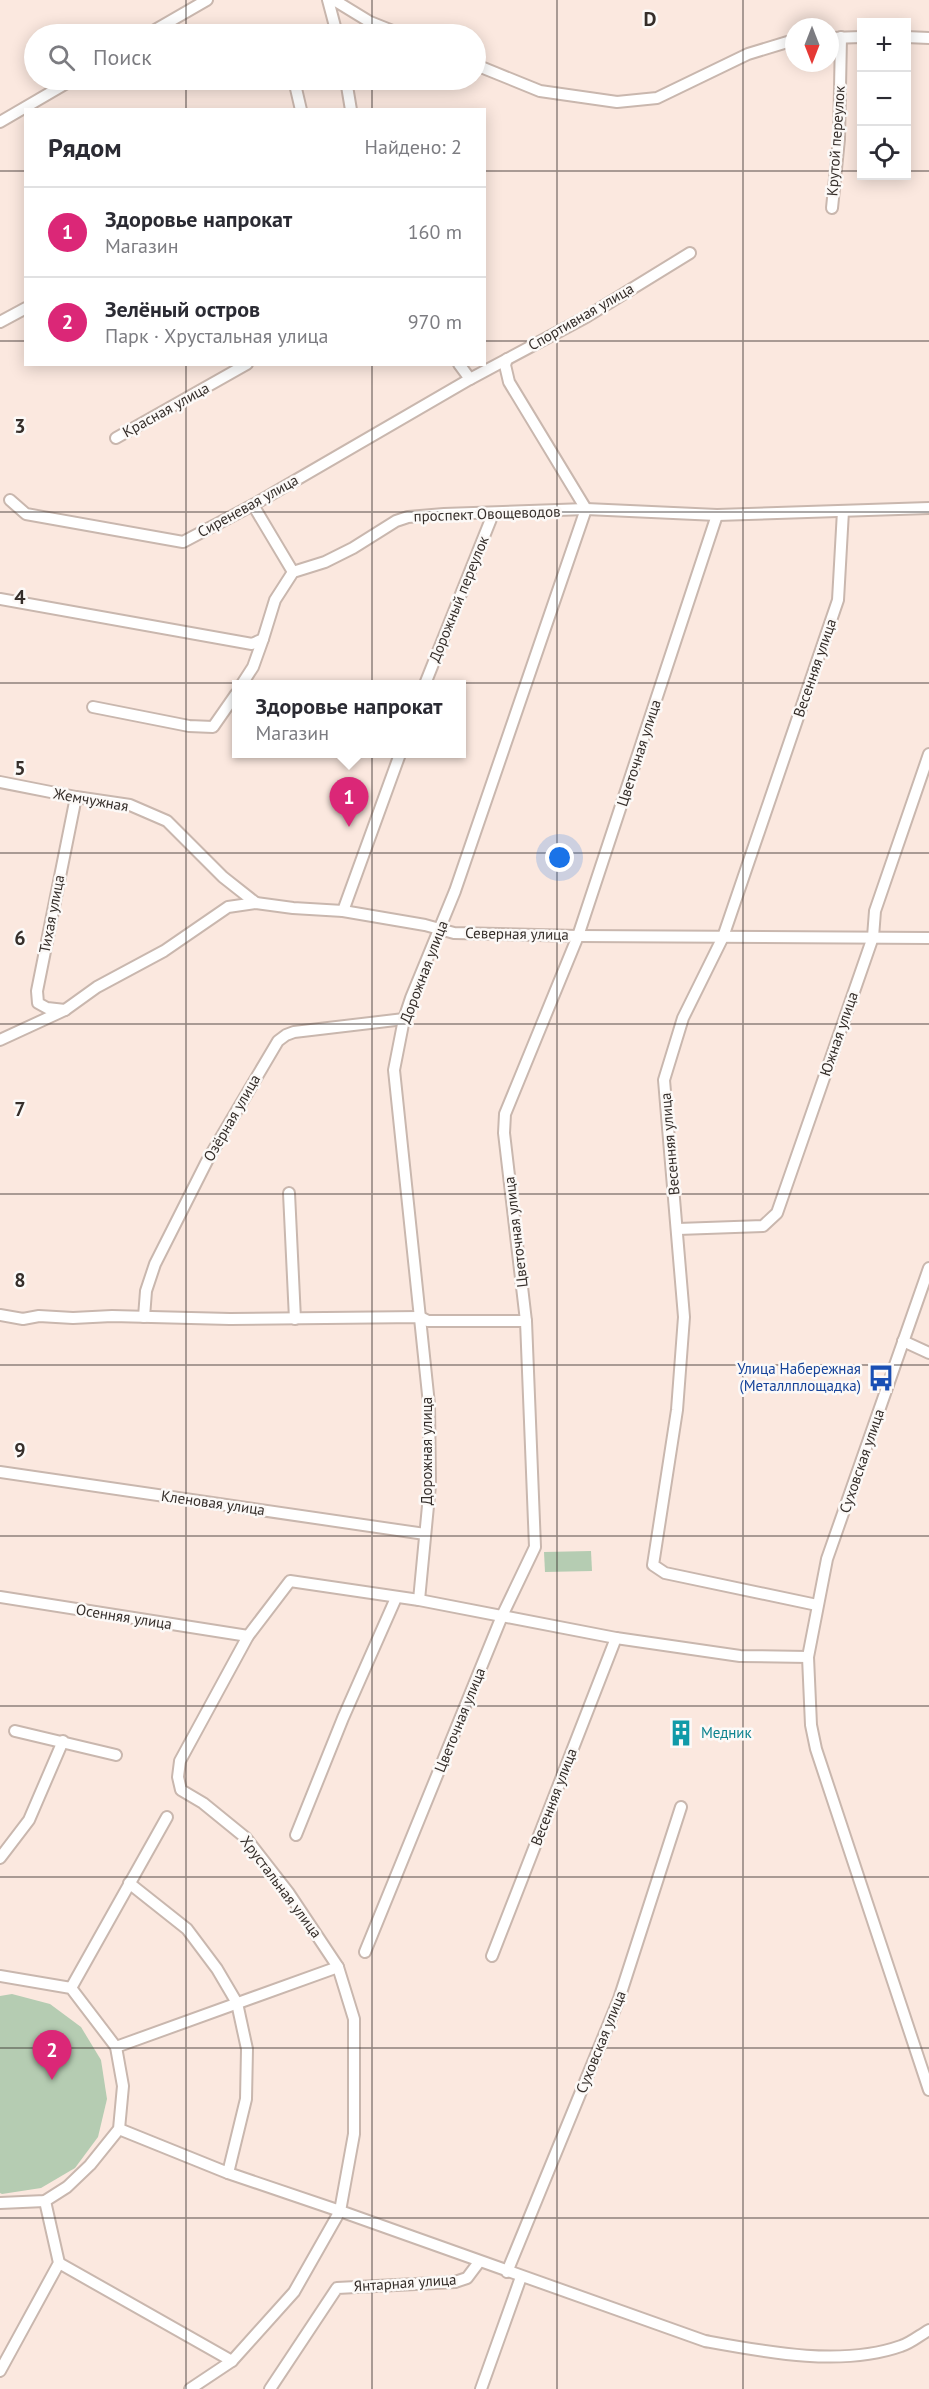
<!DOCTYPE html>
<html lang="ru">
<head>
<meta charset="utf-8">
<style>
  :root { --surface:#fff; --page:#f2f2f3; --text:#2b2b33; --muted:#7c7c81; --line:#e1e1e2; --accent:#db2777 }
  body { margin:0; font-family:"PT Sans",sans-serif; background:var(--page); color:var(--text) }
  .controls { position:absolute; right:18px; top:18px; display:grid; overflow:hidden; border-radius:0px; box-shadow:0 3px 15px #0003 }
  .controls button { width:54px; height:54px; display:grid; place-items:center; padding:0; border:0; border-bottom:2px solid var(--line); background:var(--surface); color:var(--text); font:30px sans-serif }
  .compass { position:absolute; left:785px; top:18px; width:54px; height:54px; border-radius:50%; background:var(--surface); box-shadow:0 3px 15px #0003; rotate:180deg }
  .you { position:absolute; left:560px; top:858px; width:21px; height:21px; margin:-15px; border:4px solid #fff; border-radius:50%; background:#1a73e8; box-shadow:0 0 0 9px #1a73e833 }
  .badge { display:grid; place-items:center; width:39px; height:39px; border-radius:50%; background:var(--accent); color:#fff; font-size:20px; font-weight:700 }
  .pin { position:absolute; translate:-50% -50px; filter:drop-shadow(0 2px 3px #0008) }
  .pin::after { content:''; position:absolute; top:32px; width:21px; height:18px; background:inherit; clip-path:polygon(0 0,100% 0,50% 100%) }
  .popup { position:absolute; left:232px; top:680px; width:234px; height:78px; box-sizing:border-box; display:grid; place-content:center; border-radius:0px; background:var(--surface); filter:drop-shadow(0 2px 4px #0005); font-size:20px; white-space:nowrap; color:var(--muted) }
  .popup b { font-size:22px; color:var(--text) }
  .popup::after { content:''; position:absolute; left:50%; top:100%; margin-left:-12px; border:12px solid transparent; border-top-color:var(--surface) }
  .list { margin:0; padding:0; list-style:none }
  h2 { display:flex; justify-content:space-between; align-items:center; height:78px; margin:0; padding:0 24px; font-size:26px }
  h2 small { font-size:20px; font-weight:400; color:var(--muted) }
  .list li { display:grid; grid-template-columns:39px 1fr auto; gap:18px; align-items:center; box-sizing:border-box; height:90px; padding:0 24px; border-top:2px solid var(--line) }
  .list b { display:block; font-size:22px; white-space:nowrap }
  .list p { margin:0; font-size:20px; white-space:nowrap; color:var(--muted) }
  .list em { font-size:20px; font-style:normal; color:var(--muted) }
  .icon { flex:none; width:33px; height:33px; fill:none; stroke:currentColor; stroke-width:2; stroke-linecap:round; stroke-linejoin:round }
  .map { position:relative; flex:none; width:929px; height:2389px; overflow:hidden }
  .search { position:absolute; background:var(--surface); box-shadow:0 3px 15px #0003; left:24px; top:24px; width:462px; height:66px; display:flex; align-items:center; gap:15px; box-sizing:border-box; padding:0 21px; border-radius:33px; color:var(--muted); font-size:22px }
  .panel { position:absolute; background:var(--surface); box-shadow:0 3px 15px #0003; left:24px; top:108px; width:462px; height:258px; border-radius:0px }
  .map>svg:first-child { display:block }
  .green { fill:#b5ccb2 }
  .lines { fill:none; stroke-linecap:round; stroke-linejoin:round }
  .minor-casing { stroke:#c9b7ae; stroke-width:14 }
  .minor { stroke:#fff; stroke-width:10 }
  .grid { fill:none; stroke:#352e2a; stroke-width:1.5; stroke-opacity:0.55 }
  .labels { text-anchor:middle; stroke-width:5; stroke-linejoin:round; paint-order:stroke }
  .street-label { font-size:15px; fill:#352e2a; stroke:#fcf9f7 }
  .transit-label { font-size:15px; fill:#164399; stroke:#fcf9f7; text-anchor:end }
  .culture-label { font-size:15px; fill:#0d838f; stroke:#fcf9f7; text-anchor:start }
  .grid-label { font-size:20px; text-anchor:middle; font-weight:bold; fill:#352e2a; stroke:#fcf9f7; stroke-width:5; stroke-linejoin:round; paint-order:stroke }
</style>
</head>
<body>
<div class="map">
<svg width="929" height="2389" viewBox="0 0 929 2389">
  <rect width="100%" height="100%" fill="#fbe8df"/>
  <!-- green -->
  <g class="green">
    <polygon points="591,1551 592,1571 545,1572 544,1552"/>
    <polygon points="12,1994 50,2004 81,2027 101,2060 107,2099 98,2137 75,2168 41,2188 2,2194 0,2193 0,1996"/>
  </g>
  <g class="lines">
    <!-- minor casing -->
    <g class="minor-casing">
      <g id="minor">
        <polyline points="328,0 337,34"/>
        <polyline points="334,0 370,22 400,34"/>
        <polyline points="148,34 207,0"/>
        <polyline points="906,37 929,38"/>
        <polyline points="830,38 862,37"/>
        <polyline points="476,65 540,91 617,102 657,98 748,54 794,40"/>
        <polyline points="294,80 301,110"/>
        <polyline points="346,80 351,110"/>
        <polyline points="0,122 72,80"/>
        <polyline points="832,208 839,139 841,37"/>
        <polyline points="0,322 26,308"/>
        <polyline points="459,364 470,379"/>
        <polyline points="116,438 247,364"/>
        <polyline points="10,500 26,514 183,542 253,505 470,379 586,317 690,253"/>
        <polyline points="253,505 293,572"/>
        <polyline points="0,599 252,644 263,639 275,600 293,572 325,562 353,548 396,521 408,517 444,514 586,509 717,515 929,508"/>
        <polyline points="242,684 253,667 263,639"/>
        <polyline points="425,684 493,514"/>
        <polyline points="93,707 189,726 213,727 236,694"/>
        <polyline points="0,782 76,797 130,805 167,821 223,877 256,903"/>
        <polyline points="343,911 400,754"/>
        <polyline points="65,1010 47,1008 38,1003 37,991 76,797"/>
        <polyline points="0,1040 65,1010 97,987 164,951 228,907 256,903 293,908 343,911 425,925 454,933 578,936 929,938"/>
        <polyline points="289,1193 295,1319"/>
        <polyline points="678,1229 763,1226 777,1213 873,937 875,911 929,754"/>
        <polyline points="929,1268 827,1559 808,1657 811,1725 816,1749 929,2090"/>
        <polyline points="0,1315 23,1319 39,1316 73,1318 112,1316 230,1319 420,1317 428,1321 526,1321"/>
        <polyline points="144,1317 146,1291 155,1264 207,1161 278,1041 286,1035 294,1032 404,1019"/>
        <polyline points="903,1341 929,1353"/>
        <polyline points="0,1472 425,1534"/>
        <polyline points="0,1597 248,1636"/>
        <polyline points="419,1600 430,1485 429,1404 394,1070 404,1019 411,998 455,891 586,509 509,382 505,365 507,359"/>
        <polyline points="817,1605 665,1573 653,1565 677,1410 684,1317 664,1080 683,1018 723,937 838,600 843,511"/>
        <polyline points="15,1731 116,1755"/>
        <polyline points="296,1835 343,1718 396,1598"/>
        <polyline points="0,1858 29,1820 63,1741"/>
        <polyline points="365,1952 502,1616 535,1547 526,1321 504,1133 505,1114 578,936 717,515"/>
        <polyline points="492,1956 616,1638"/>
        <polyline points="0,1976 71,1988 116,2047 123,2086 119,2129 90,2165 67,2187 45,2201 0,2203"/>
        <polyline points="71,1988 167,1817"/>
        <polyline points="116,2047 338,1967"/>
        <polyline points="119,2129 228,2173 246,2099 247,2049 237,2003 217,1969 187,1929 129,1883"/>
        <path d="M228 2173 340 2211 705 2341C765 2352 842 2367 901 2346 911 2343 920 2335 929 2330"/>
        <polyline points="59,2263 232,2361"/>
        <polyline points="507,2272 619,1999 681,1807"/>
        <polyline points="0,2371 59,2263 45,2201"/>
        <polyline points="190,2389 232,2361 294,2292 340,2211 354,2134 354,2019 338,1967 288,1892 246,1838 203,1803 181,1790 178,1777 180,1761 248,1636 290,1581 419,1600 616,1638 740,1656 808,1657"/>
        <polyline points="270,2389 337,2288 455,2282 467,2278 479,2262"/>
        <polyline points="481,2389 521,2277"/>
      </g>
    </g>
    <!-- minor -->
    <use href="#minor" class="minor"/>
  </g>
  <!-- grid -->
  <path class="grid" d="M186 0V34M372 0V34M557 0V2389M743 0V2389M186 80V110M372 80V110M0 171H26M484 171H862M906 171H929M0 341H26M484 341H929M186 364V2389M372 364V2389M0 512H929M0 683H929M0 853H929M0 1024H929M0 1194H929M0 1365H929M0 1536H929M0 1706H929M0 1877H929M0 2048H929M0 2218H929"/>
  <!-- icons -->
  <defs>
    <g id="bus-bare" transform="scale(2.07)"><path d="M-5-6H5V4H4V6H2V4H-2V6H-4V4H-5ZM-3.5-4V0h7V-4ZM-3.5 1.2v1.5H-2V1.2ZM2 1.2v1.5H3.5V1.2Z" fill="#1a4fb4" stroke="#fcf9f7" stroke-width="2.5" paint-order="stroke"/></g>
    <g id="building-bare" transform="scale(2.07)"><path d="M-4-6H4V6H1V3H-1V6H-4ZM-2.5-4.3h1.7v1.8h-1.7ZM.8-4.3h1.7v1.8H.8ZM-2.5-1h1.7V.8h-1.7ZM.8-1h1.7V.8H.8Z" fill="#0f9aa8" stroke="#fcf9f7" stroke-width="2.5" paint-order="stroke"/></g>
  </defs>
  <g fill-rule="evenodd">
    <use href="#bus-bare" x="881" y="1378"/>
    <use href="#building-bare" x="681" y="1733"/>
  </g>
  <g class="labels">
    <!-- street labels -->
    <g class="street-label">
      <text transform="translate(836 141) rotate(-86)" y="5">Крутой переулок</text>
      <text transform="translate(581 317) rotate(-30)" y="5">Спортивная улица</text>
      <text transform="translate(166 410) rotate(-29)" y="5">Красная улица</text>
      <text transform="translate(248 506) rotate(-29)" y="5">Сиреневая улица</text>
      <text transform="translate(487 514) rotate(-2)" y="5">проспект Овощеводов</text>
      <text transform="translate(459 599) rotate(-68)" y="5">Дорожный переулок</text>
      <text transform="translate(815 668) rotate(-71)" y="5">Весенняя улица</text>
      <text transform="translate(639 753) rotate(-72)" y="5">Цветочная улица</text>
      <text transform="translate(91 800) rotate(10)" y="5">Жемчужная</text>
      <text transform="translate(52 914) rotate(-79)" y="5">Тихая улица</text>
      <text transform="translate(517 934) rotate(1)" y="5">Северная улица</text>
      <text transform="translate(424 972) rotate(-69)" y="5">Дорожная улица</text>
      <text transform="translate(839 1034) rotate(-71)" y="5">Южная улица</text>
      <text transform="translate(232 1118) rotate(-60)" y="5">Озёрная улица</text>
      <text transform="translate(670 1144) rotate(-95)" y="5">Весенняя улица</text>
      <text transform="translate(516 1232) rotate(-97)" y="5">Цветочная улица</text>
      <text transform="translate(427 1451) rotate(-90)" y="5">Дорожная улица</text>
      <text transform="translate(862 1461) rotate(-71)" y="5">Суховская улица</text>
      <text transform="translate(213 1503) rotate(8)" y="5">Кленовая улица</text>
      <text transform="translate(124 1617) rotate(9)" y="5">Осенняя улица</text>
      <text transform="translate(460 1720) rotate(-68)" y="5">Цветочная улица</text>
      <text transform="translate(554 1797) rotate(-69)" y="5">Весенняя улица</text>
      <text transform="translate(281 1887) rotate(53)" y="5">Хрустальная улица</text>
      <text transform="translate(601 2042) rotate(-68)" y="5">Суховская улица</text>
      <text transform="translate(405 2283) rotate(-4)" y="5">Янтарная улица</text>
    </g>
    <!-- transit labels -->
    <g class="transit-label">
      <text x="861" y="1374">Улица Набережная<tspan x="861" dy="17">(Металлплощадка)</tspan></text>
    </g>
    <!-- culture labels -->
    <g class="culture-label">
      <text x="701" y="1738">Медник</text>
    </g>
  </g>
  <g class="grid-label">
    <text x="650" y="26">D</text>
    <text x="20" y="433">3</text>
    <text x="20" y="604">4</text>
    <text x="20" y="775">5</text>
    <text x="20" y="945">6</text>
    <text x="20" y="1116">7</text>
    <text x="20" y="1287">8</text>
    <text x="20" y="1457">9</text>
  </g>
</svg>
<div class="controls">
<button>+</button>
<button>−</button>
<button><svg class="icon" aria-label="locate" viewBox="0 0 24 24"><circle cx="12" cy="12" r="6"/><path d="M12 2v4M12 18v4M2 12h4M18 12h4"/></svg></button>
</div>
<svg class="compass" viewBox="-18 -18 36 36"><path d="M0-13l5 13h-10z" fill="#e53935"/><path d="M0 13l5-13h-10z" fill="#7c7c81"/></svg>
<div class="you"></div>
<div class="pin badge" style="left:349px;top:827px">1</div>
<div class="popup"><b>Здоровье напрокат</b>Магазин</div>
<div class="pin badge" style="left:52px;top:2080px">2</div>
<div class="search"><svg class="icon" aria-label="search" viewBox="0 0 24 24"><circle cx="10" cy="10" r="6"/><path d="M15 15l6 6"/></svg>Поиск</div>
<section class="panel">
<h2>Рядом<small>Найдено: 2</small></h2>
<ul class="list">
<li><span class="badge">1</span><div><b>Здоровье напрокат</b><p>Магазин</p></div><em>160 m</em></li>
<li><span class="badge">2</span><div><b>Зелёный остров</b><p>Парк · Хрустальная улица</p></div><em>970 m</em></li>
</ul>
</section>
</div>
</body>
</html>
